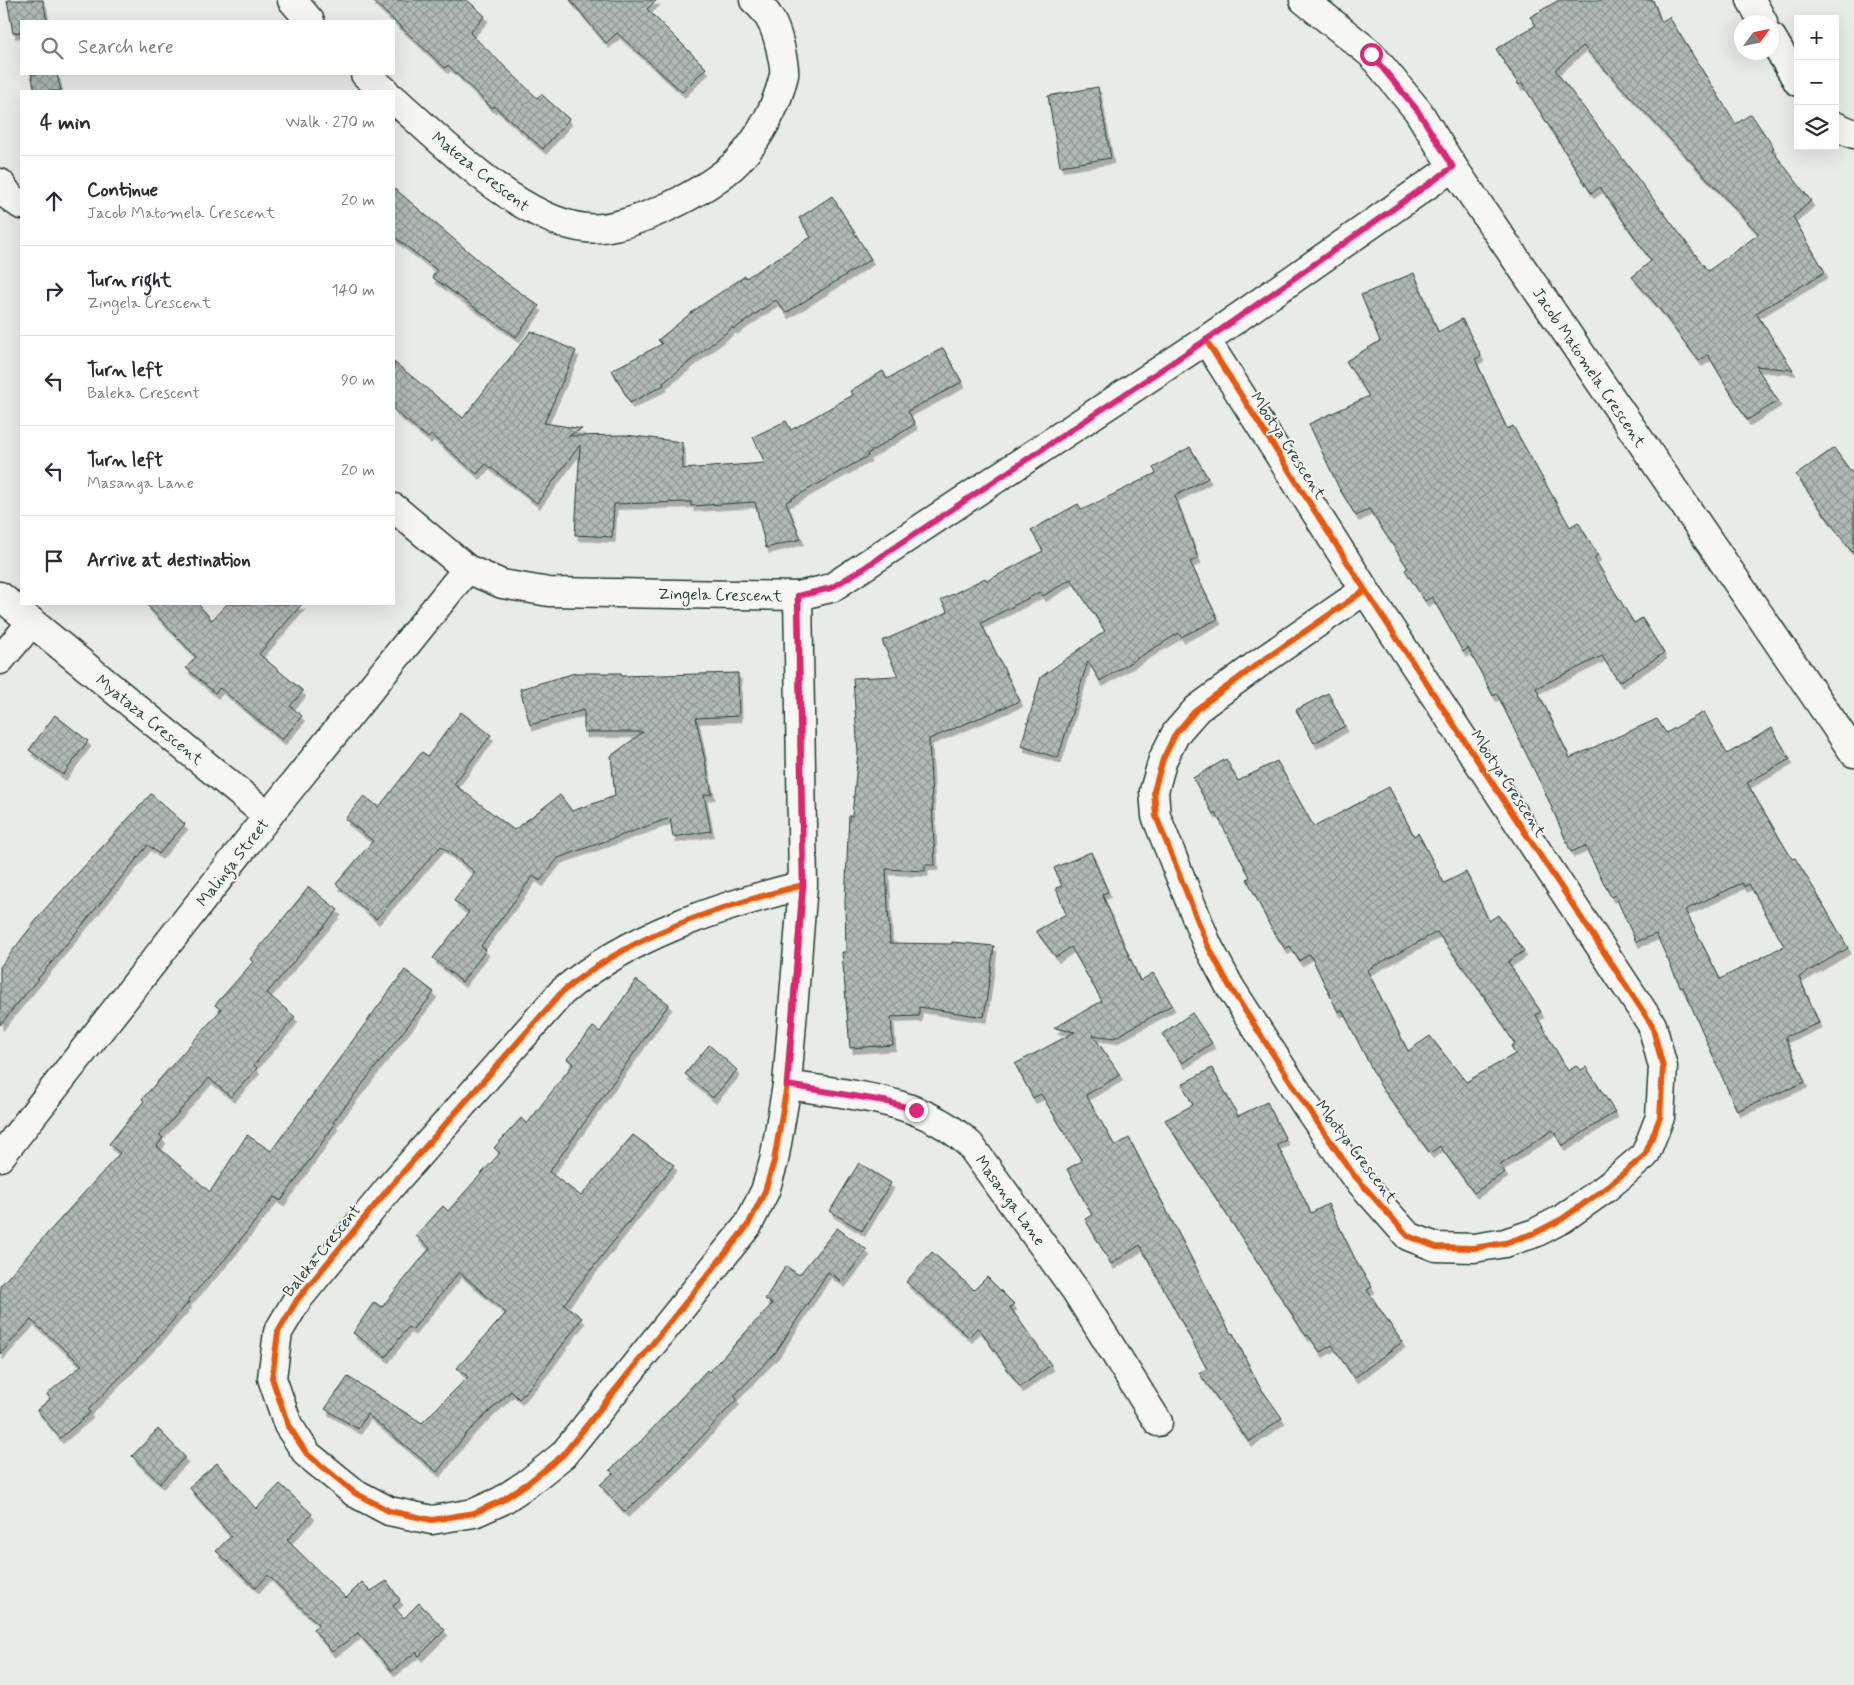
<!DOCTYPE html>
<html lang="en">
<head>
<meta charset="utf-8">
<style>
  :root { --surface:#fff; --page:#f7f7f7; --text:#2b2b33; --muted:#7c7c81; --line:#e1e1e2 }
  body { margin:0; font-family:Mynerve,sans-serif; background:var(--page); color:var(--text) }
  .controls { position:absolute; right:15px; top:15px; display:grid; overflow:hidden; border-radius:0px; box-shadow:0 5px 20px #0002 }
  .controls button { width:45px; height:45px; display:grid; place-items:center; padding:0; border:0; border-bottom:1px solid var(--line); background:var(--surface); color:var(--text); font:25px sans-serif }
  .compass { position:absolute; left:1734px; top:15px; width:45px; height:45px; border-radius:50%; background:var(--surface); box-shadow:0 5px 20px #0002; rotate:57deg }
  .stop { position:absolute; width:15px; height:15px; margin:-11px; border:4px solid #db2777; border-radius:50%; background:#fff }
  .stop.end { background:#db2777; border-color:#fff; box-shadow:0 1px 5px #0008 }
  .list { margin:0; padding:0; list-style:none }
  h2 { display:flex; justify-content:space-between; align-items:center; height:65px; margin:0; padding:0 20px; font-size:21px }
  h2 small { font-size:16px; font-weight:400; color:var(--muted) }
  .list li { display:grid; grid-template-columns:32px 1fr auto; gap:15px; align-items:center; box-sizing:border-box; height:90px; padding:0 20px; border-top:1px solid var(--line) }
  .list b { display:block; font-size:19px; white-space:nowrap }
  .list p { margin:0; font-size:16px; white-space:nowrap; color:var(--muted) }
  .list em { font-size:16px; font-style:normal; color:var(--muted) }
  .icon { flex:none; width:28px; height:28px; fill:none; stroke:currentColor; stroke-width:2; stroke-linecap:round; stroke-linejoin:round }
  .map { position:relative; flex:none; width:1854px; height:1685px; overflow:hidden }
  .search { position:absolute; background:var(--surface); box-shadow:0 5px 20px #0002; left:20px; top:20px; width:375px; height:55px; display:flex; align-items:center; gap:12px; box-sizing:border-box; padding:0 18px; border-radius:0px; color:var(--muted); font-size:19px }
  .panel { position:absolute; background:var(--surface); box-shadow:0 5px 20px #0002; left:20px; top:90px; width:375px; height:515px; border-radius:0px }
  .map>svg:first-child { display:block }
  .building { fill:url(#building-cross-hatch); stroke:#1f3d34; fill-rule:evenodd; filter:url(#shadow) }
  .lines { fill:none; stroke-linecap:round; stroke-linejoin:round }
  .street-casing { stroke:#1f3d34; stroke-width:31 }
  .street { stroke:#f6f6f2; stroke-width:28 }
  .cycleway-casing { stroke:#f6f6f2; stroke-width:9 }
  .cycleway { stroke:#e8590c; stroke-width:6 }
  .route { stroke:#db2777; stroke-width:6 }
  .labels { text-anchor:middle; stroke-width:4; stroke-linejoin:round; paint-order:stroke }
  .street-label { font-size:16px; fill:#1f3d34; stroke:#f6f6f2 }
</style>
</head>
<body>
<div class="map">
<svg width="1854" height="1685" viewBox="0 0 1854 1685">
  <defs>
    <pattern id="building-cross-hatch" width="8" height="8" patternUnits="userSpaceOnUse" patternTransform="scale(1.25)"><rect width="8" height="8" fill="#b0bab5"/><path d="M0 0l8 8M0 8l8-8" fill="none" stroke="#8f9894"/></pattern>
    <filter id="shadow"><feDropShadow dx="3" dy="5.5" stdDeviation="0" flood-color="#0004"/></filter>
  </defs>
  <rect width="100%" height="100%" fill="#e9ebe7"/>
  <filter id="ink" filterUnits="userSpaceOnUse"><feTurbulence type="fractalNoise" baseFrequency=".02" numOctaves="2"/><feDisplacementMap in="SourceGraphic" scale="10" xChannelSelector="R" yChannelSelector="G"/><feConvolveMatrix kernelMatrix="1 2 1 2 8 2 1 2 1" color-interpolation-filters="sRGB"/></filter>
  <g filter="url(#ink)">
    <!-- building -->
    <g class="building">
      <polygon points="7,0 43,0 47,21 21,21 21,37 20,32 13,33"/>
      <polygon points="372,0 467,0 485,16 470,33 537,98 541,94 569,119 543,149 494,106 492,108 448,65 445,68"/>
      <polygon points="570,0 657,0 647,9 706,68 682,92 617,33 606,43"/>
      <path d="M1559 0H1653L1661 22 1669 17 1736 124 1751 114 1774 148 1772 150 1811 201 1793 217 1825 272 1756 313 1793 370 1756 366 1778 401 1747 420 1708 355 1699 361 1658 307 1632 277 1651 261 1600 187 1591 193 1522 83 1519 85 1496 49 1536 25 1530 17ZM1583 46 1759 234 1708 271 1555 70Z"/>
      <polygon points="31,74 57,74 61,91 35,91"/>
      <polygon points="1098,87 1111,158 1060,166 1048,96"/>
      <polygon points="394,188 497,276 539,306 516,337 432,277 437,270 394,237"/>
      <polygon points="832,196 871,259 786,313 776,300 734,329 733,327 663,383 664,385 630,403 612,370 662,344 658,340 696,309 745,276 746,278 811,237 799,218"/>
      <path d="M1414 273 1438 332 1462 319 1481 356 1475 359 1507 429 1513 426 1570 527 1578 522 1598 555 1594 558 1634 623 1642 618 1664 653 1619 682 1602 656 1536 688 1570 758 1657 719 1666 733 1704 712 1727 754 1772 728 1790 759 1747 783 1792 859 1795 858 1816 892 1848 948 1799 977 1819 1023 1785 1037 1805 1082 1737 1111 1683 987 1681 988 1656 934 1636 942 1615 895 1611 897 1585 846 1571 852 1544 790 1497 694 1493 696 1468 648 1463 652 1432 597 1425 601 1405 570 1408 568 1369 509 1356 516 1339 488 1309 424 1369 396 1346 361 1380 341 1361 295ZM1742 883 1744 887 1749 884 1784 946 1720 979 1685 910Z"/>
      <polygon points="531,331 576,351 544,423 582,429 568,436 626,435 682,442 683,469 765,463 753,437 786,421 791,430 853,395 850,391 883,371 887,379 943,348 962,382 908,411 915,424 867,454 868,456 786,502 801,539 766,548 755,502 691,506 691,502 614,504 612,537 575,535 580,445 537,503 486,464 477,474 431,435 428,438 394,410 394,362 463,418"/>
      <polygon points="1190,447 1208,478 1175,496 1198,558 1190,562 1218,619 1181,637 1179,633 1100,681 1088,661 1058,758 1021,746 1041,677 1105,631 1071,579 1043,596 1040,592 981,623 1020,701 929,739 935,865 925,865 925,871 886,869 890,943 952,944 952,942 994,946 984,1017 919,1007 919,1016 891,1017 893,1045 850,1048 842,952 846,952 845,902 849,816 852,816 858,753 853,678 898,676 882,641 948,612 941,600 985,578 987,581 1043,551 1031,530 1078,504 1082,510 1156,473 1153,468"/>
      <polygon points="1834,448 1854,476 1854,555 1796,475"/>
      <polygon points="146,604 198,604 212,620 227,604 302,604 259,654 303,691 290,706 302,716 282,740 220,688 215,693 186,668 196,657"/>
      <polygon points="575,673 621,673 621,676 738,673 739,716 696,718 712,794 704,795 711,831 673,837 670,818 558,858 540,881 533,876 481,946 486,950 462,982 433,958 469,912 454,901 475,872 441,846 376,919 336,884 373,841 345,819 364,796 379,807 422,752 428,756 461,712 491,735 454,784 514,830 560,795 572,811 615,796 611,756 643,732 584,732 584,710 530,725 520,689"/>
      <polygon points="1328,693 1345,726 1314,743 1296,710"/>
      <polygon points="55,715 88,741 63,775 29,750"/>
      <path d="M1226 759 1238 781 1277 761 1314 827 1389 787 1414 836 1418 833 1444 883 1466 872 1489 921 1498 915 1524 951 1508 962 1541 1012 1536 1015 1568 1071 1576 1066 1581 1070 1586 1067 1615 1112 1562 1146 1553 1130 1500 1165 1505 1172 1474 1193 1440 1146 1430 1153 1380 1085 1342 1010 1338 1012 1310 954 1299 961 1290 946 1285 949 1269 924 1247 879 1250 877 1215 812 1213 814 1193 778ZM1437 932 1489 1003 1515 1044 1511 1046 1515 1054 1466 1082 1430 1036 1408 1051 1367 970Z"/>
      <polygon points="151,794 185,824 159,854 148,845 0,1025 0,967 45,909"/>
      <polygon points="1091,852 1108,892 1102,894 1140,981 1153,973 1172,1005 1114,1038 1093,1035 1120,1075 1086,1095 1115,1146 1129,1138 1213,1300 1231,1334 1233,1333 1258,1384 1282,1418 1249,1442 1199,1373 1207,1369 1140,1245 1111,1264 1085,1219 1092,1215 1067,1169 1082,1161 1041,1094 1033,1098 1015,1064 1075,1032 1054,1028 1102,1001 1071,947 1056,957 1036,931 1066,914 1056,888 1062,886 1054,868"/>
      <polygon points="309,887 338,910 267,993 295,1017 254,1065 257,1068 231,1097 209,1078 159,1135 163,1138 157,1146 210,1192 247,1135 271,1151 405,970 434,992 333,1122 335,1124 281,1201 274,1197 226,1258 187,1301 189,1302 156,1340 88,1410 90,1413 60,1438 37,1410 50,1399 47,1394 82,1365 31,1320 0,1354 0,1286 120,1153 109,1144 144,1101 142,1099 221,1010 215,1005 253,962 250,959"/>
      <polygon points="636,980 669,1004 549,1172 581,1196 633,1135 674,1165 564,1304 582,1318 545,1369 519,1399 511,1391 467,1433 437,1472 367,1414 358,1429 325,1409 348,1377 422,1423 468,1377 457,1368 506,1313 459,1272 412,1330 408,1327 386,1357 353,1333 374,1302 382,1307 430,1248 416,1236 443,1206 448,1211 500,1153 494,1148 521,1118 527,1124 573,1064 567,1059 593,1027 600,1032"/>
      <polygon points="1192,1013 1212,1043 1182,1063 1162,1034"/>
      <polygon points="709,1045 737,1070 713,1098 685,1074"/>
      <polygon points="1212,1068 1238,1116 1267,1102 1286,1140 1277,1144 1311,1213 1328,1204 1358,1265 1372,1287 1367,1290 1402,1342 1354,1378 1332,1345 1320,1352 1308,1335 1306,1336 1165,1120 1193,1105 1182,1084"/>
      <polygon points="859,1163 891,1183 862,1231 830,1211"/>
      <polygon points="837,1228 867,1250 842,1282 828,1272 776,1352 734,1396 737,1399 671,1470 625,1512 600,1485 613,1473 610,1470 641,1441 707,1370 709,1372 772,1304 765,1299 786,1266 799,1275"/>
      <polygon points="932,1252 974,1290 987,1277 1014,1304 1010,1307 1051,1365 1020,1387 978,1327 969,1337 906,1282"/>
      <polygon points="158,1429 185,1457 160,1483 132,1456"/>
      <polygon points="217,1463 256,1509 280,1484 312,1514 287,1540 346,1598 362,1582 371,1591 387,1581 400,1600 393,1606 404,1618 419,1603 445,1630 419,1656 416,1652 392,1671 358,1633 332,1652 313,1629 319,1625 268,1575 256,1588 216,1551 231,1536 189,1487"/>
    </g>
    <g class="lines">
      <!-- street casing -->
      <g class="street-casing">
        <g id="street">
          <polyline points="292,0 310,21"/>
          <polyline points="1304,0 1371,54 1418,111 1453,167 1854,753"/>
          <polyline points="1751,0 1763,22"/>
          <polyline points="1772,38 1798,82"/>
          <polyline points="365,74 385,91"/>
          <path d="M394 99C442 142 520 221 586 228 626 233 711 190 738 161 760 138 777 106 784 75 785 69 783 62 782 56 778 34 772 15 754 0"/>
          <polyline points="1835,126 1854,134"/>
          <polyline points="0,183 10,197 21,205"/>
          <polyline points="1206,340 1365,590 1652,1025 1663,1067 1660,1117 1645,1155 1606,1188 1562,1219 1535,1233 1505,1243 1474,1248 1436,1247 1408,1236 1353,1174 1305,1104 1230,987 1207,944 1156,816 1154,791 1163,759 1176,733 1197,709 1258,664 1365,590"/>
          <polyline points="394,508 467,569 502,584 549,592 798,596 831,588 1206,340 1453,167"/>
          <polyline points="0,596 268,816"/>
          <path d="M798 596 803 885 787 1085 774 1161 765 1191 748 1225 563 1455 528 1483 501 1501 474 1513 432 1520 389 1511 355 1493 307 1454 288 1425 272 1378 278 1332 297 1300 390 1187 562 992C630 935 718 907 803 885"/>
          <polyline points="0,660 32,622"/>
          <path d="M787 1085C851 1095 922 1098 970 1145L1076 1291 1158 1422"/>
          <polyline points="0,1157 268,816 467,569"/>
        </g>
      </g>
      <!-- street -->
      <use href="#street" class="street"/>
      <!-- cycleway casing -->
      <g class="cycleway-casing">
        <g id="cycleway">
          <polyline points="1206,340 1365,590 1652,1025 1663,1067 1660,1117 1645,1155 1606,1188 1562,1219 1535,1233 1505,1243 1474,1248 1436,1247 1408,1236 1353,1174 1305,1104 1230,987 1207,944 1156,816 1154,791 1163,759 1176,733 1197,709 1258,664 1365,590"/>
          <path d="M798 596 803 885 787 1085 774 1161 765 1191 748 1225 563 1455 528 1483 501 1501 474 1513 432 1520 389 1511 355 1493 307 1454 288 1425 272 1378 278 1332 297 1300 390 1187 562 992C630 935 718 907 803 885"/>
        </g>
      </g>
      <!-- cycleway -->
      <use href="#cycleway" class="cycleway"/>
    </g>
  </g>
  <g class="lines" filter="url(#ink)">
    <!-- route -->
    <polyline class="route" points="916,1110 884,1101 787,1085 803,884 798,596 831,588 864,568 1206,340 1453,167 1418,111 1371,54"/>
  </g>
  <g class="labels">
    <!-- street labels -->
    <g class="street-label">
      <text transform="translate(481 171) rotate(38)" y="6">Mateza Crescent</text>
      <text transform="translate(1590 367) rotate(56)" y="6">Jacob Matomela Crescent</text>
      <text transform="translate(1289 445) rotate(57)" y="6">Mbotya Crescent</text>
      <text transform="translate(720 594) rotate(1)" y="6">Zingela Crescent</text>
      <text transform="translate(150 719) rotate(39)" y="6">Myataza Crescent</text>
      <text transform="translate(1509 783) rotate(57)" y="6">Mbotya Crescent</text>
      <text transform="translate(232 862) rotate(-52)" y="6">Malinga Street</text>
      <text transform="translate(1357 1151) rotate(53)" y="6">Mbotya Crescent</text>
      <text transform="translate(1011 1200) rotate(54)" y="6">Masanga Lane</text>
      <text transform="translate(321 1250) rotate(-51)" y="6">Baleka Crescent</text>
    </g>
  </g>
</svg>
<div class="controls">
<button>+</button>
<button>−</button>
<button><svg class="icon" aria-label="layers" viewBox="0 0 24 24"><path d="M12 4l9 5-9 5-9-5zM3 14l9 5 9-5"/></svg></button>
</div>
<svg class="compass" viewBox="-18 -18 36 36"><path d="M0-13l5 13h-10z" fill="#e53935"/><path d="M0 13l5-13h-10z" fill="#7c7c81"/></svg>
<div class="stop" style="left:1371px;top:54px"></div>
<div class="stop end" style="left:916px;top:1110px"></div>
<div class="search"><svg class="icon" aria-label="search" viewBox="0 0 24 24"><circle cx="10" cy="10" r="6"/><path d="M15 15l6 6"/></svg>Search here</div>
<section class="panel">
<h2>4 min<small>Walk · 270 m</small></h2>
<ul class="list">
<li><svg class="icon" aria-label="ahead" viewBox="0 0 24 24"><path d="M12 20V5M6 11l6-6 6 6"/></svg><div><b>Continue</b><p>Jacob Matomela Crescent</p></div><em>20 m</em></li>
<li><svg class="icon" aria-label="right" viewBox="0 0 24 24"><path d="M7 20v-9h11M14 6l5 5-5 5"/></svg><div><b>Turn right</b><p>Zingela Crescent</p></div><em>140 m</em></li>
<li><svg class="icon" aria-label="left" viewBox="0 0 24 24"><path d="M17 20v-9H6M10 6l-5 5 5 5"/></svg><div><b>Turn left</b><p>Baleka Crescent</p></div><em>90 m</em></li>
<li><svg class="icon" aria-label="left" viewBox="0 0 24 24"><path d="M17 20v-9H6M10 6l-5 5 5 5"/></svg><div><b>Turn left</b><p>Masanga Lane</p></div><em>20 m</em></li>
<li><svg class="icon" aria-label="arrive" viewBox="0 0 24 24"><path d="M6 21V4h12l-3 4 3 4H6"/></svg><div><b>Arrive at destination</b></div></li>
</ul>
</section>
</div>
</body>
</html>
